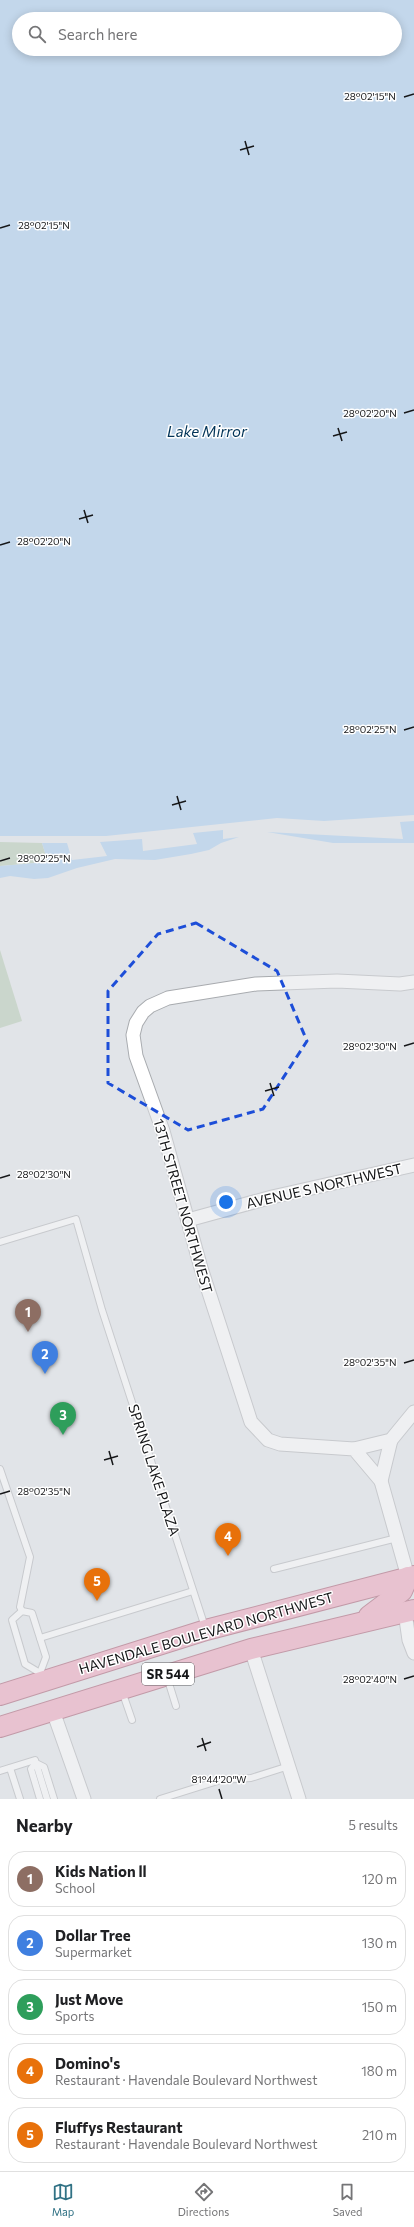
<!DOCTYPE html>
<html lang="en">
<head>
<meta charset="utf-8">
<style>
  :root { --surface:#fff; --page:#f6f6f6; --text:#202124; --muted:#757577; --line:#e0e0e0; --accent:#317285 }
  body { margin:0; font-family:Commissioner,sans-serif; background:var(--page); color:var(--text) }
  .you { position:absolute; left:226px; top:1202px; width:14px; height:14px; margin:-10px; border:3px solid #fff; border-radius:50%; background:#1a73e8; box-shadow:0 0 0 6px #1a73e833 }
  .badge { display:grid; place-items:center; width:26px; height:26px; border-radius:50%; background:var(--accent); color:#fff; font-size:13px; font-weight:700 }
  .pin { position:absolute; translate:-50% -33px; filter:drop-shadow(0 1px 2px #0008) }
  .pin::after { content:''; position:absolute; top:21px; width:14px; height:12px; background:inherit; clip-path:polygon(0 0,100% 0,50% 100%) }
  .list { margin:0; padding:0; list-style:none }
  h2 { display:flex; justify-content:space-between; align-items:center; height:52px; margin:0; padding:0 16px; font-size:17px }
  h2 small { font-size:13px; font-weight:400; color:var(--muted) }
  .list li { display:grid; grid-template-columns:26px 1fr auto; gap:12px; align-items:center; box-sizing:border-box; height:56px; margin:0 8px 8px; padding:0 8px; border:1px solid var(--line); border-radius:16px }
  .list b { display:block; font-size:15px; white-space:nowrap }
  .list p { margin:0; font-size:13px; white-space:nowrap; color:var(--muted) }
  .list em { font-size:13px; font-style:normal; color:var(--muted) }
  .icon { flex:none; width:22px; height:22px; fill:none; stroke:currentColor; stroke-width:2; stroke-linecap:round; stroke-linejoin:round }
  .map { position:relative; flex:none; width:414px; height:1799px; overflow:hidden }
  .search { position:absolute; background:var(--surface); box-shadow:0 2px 10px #0003; left:12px; right:12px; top:12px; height:44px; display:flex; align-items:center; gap:10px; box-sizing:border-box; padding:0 14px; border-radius:22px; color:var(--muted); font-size:15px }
  .sheet { height:372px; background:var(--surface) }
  nav { display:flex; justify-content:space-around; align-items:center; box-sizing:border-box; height:56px; border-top:1px solid var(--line); background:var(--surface); font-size:11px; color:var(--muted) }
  nav a { display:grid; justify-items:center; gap:2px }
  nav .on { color:var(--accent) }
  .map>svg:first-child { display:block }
  .green { fill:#adc6aa }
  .water { fill:#9ec8ef; fill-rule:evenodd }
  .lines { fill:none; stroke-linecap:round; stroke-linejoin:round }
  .service-casing { stroke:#a8abaf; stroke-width:8 }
  .minor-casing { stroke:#a8abaf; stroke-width:15 }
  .primary-casing { stroke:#9c415c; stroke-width:22 }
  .service { stroke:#fff; stroke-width:6 }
  .minor { stroke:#fff; stroke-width:13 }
  .primary { stroke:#ef9ab3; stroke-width:20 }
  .marked { fill:none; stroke:#1d4ed8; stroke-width:3; stroke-dasharray:8 5; stroke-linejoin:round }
  .ticks { fill:none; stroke:#161719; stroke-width:1.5 }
  .labels { text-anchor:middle; stroke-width:3; stroke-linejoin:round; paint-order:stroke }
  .shield { fill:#fff; stroke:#5c5d5e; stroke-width:1 }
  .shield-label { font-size:13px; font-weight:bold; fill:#161719 }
  .street-label { font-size:14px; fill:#161719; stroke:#fff }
  .water-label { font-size:15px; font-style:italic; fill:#013357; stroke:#fff }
  .ticks-label { font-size:10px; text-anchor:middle; fill:#161719; stroke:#fff; stroke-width:3; stroke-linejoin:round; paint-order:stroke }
</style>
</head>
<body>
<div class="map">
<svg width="414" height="1799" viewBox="0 0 414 1799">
  <rect width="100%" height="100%" fill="#e1e4e8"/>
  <!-- green -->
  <g class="green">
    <polygon points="0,842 42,843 48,862 0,866"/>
    <polygon points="0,950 22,1021 0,1028"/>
  </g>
  <!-- water -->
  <g class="water">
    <path d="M0 0H414V815L324 821 277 818 106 836H0ZM19 19H395V49H19Z"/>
    <polygon points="414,821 414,843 333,843 267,832 403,839 400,822"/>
    <polygon points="223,830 223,839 239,837 221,843 209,850 191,854 155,860 115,859 77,868 48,878 34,879 10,876 0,878 0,866 48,862 42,843 67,843 72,860 107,856 100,842 142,839 143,851 197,844 193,833"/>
  </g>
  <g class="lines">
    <!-- service casing -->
    <g class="service-casing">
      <g id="service">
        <polyline points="0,1242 76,1219 102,1310 205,1627"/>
        <polyline points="0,1469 30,1557 20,1607 22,1611"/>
        <polyline points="274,1569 397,1538"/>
        <polyline points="40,1638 193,1591"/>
        <polyline points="40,1673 25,1664 12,1620 22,1611 32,1613 46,1657 40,1673 42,1678"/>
        <polyline points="167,1677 176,1706"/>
        <polyline points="122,1691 132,1720"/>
        <polyline points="36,1763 31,1769 40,1799"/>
        <polyline points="36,1763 47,1799"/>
        <polyline points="10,1768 20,1799"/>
        <polyline points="0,1771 35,1760 36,1763 44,1767 54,1799"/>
        <polyline points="160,1799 221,1780 251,1778 289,1766"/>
      </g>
    </g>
    <!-- minor casing -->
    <g class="minor-casing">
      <g id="minor">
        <polyline points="188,1220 272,1197 414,1165"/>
        <polyline points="354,1449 391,1440 414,1412"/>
        <polyline points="381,1481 391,1440"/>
        <polyline points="408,1577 381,1481 354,1449 280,1444 268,1440 251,1422 201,1268 163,1131 136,1056 133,1035 136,1023 143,1012 150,1006 168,998 256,984 337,981 400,984 414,982"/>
        <polyline points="405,1612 409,1640 414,1653"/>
        <polyline points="251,1649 299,1799"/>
        <polyline points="53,1711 84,1799"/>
      </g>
    </g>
    <!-- primary casing -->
    <g class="primary-casing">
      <g id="primary">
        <polyline points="369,1616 402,1591 408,1577"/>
        <polyline points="0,1695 206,1630 414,1576"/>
        <polyline points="0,1727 251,1649 414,1610"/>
      </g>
    </g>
    <!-- service -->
    <use href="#service" class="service"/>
    <!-- minor -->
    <use href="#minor" class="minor"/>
    <!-- primary -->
    <use href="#primary" class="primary"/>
  </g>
  <!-- marked area -->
  <path d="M0 0H414V1799H0ZM196 923 277 971 307 1041 263 1109 188 1130 108 1083V991L158 934Z" fill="#e1e4e8" fill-opacity=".55" fill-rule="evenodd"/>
  <path class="marked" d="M196 923 277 971 307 1041 263 1109 188 1130 108 1083V991L158 934Z"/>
  <!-- ticks -->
  <path class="ticks" d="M404 97 414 94M245 141 249 155M240 150 254 146M0 228 10 225M404 413 414 410M338 428 342 441M333 436 347 432M84 510 88 523M79 519 93 515M0 545 10 542M404 730 414 727M177 796 181 810M172 805 186 801M0 861 10 858M404 1046 414 1043M270 1083 274 1096M265 1091 279 1087M0 1178 10 1175M404 1363 414 1360M109 1451 113 1465M104 1460 118 1456M0 1494 10 1491M404 1679 414 1676M202 1738 206 1751M197 1747 211 1742M219 1789 222 1799"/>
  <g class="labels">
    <!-- shield labels -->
    <rect class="shield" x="142" y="1663" width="52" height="22" rx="3"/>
    <g class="shield-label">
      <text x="168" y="1679">SR 544</text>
    </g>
    <!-- street labels -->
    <g class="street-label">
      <text transform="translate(324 1186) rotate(-13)" y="5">AVENUE S NORTHWEST</text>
      <text transform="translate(183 1206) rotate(74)" y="5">13TH STREET NORTHWEST</text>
      <text transform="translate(154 1470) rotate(72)" y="5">SPRING LAKE PLAZA</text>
      <text transform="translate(206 1633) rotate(-16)" y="5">HAVENDALE BOULEVARD NORTHWEST</text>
    </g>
    <!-- water labels -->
    <g class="water-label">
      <text x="207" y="437">Lake Mirror</text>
    </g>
  </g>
  <g class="ticks-label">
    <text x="370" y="100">28°02'15"N</text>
    <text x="44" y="229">28°02'15"N</text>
    <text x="370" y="417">28°02'20"N</text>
    <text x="44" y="545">28°02'20"N</text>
    <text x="370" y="733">28°02'25"N</text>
    <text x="44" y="862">28°02'25"N</text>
    <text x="370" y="1050">28°02'30"N</text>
    <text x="44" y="1178">28°02'30"N</text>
    <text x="370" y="1366">28°02'35"N</text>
    <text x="44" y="1495">28°02'35"N</text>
    <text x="370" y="1683">28°02'40"N</text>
    <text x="219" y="1783">81°44'20"W</text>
  </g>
</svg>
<div class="you"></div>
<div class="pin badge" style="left:28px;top:1332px;background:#8d6e63">1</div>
<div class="pin badge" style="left:45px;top:1374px;background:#3f7fe0">2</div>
<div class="pin badge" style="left:63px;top:1435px;background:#2e9e5b">3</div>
<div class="pin badge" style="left:228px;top:1556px;background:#e8710a">4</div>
<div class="pin badge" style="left:97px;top:1601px;background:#e8710a">5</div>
<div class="search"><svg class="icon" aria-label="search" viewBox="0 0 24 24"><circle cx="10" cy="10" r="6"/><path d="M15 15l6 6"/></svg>Search here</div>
</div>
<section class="sheet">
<h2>Nearby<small>5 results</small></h2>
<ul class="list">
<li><span class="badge" style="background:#8d6e63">1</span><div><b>Kids Nation ll</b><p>School</p></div><em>120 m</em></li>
<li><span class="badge" style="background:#3f7fe0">2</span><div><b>Dollar Tree</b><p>Supermarket</p></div><em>130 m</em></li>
<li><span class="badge" style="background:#2e9e5b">3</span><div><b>Just Move</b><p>Sports</p></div><em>150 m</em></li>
<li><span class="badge" style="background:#e8710a">4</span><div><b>Domino's</b><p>Restaurant · Havendale Boulevard Northwest</p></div><em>180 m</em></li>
<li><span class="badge" style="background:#e8710a">5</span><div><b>Fluffys Restaurant</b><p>Restaurant · Havendale Boulevard Northwest</p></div><em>210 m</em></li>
</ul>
</section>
<nav>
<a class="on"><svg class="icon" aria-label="map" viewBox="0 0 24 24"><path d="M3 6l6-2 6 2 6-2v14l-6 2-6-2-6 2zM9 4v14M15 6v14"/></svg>Map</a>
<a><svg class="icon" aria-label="directions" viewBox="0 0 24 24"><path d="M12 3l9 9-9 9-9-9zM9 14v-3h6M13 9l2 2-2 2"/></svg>Directions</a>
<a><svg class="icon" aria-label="saved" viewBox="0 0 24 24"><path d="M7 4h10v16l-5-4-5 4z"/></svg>Saved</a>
</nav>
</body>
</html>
